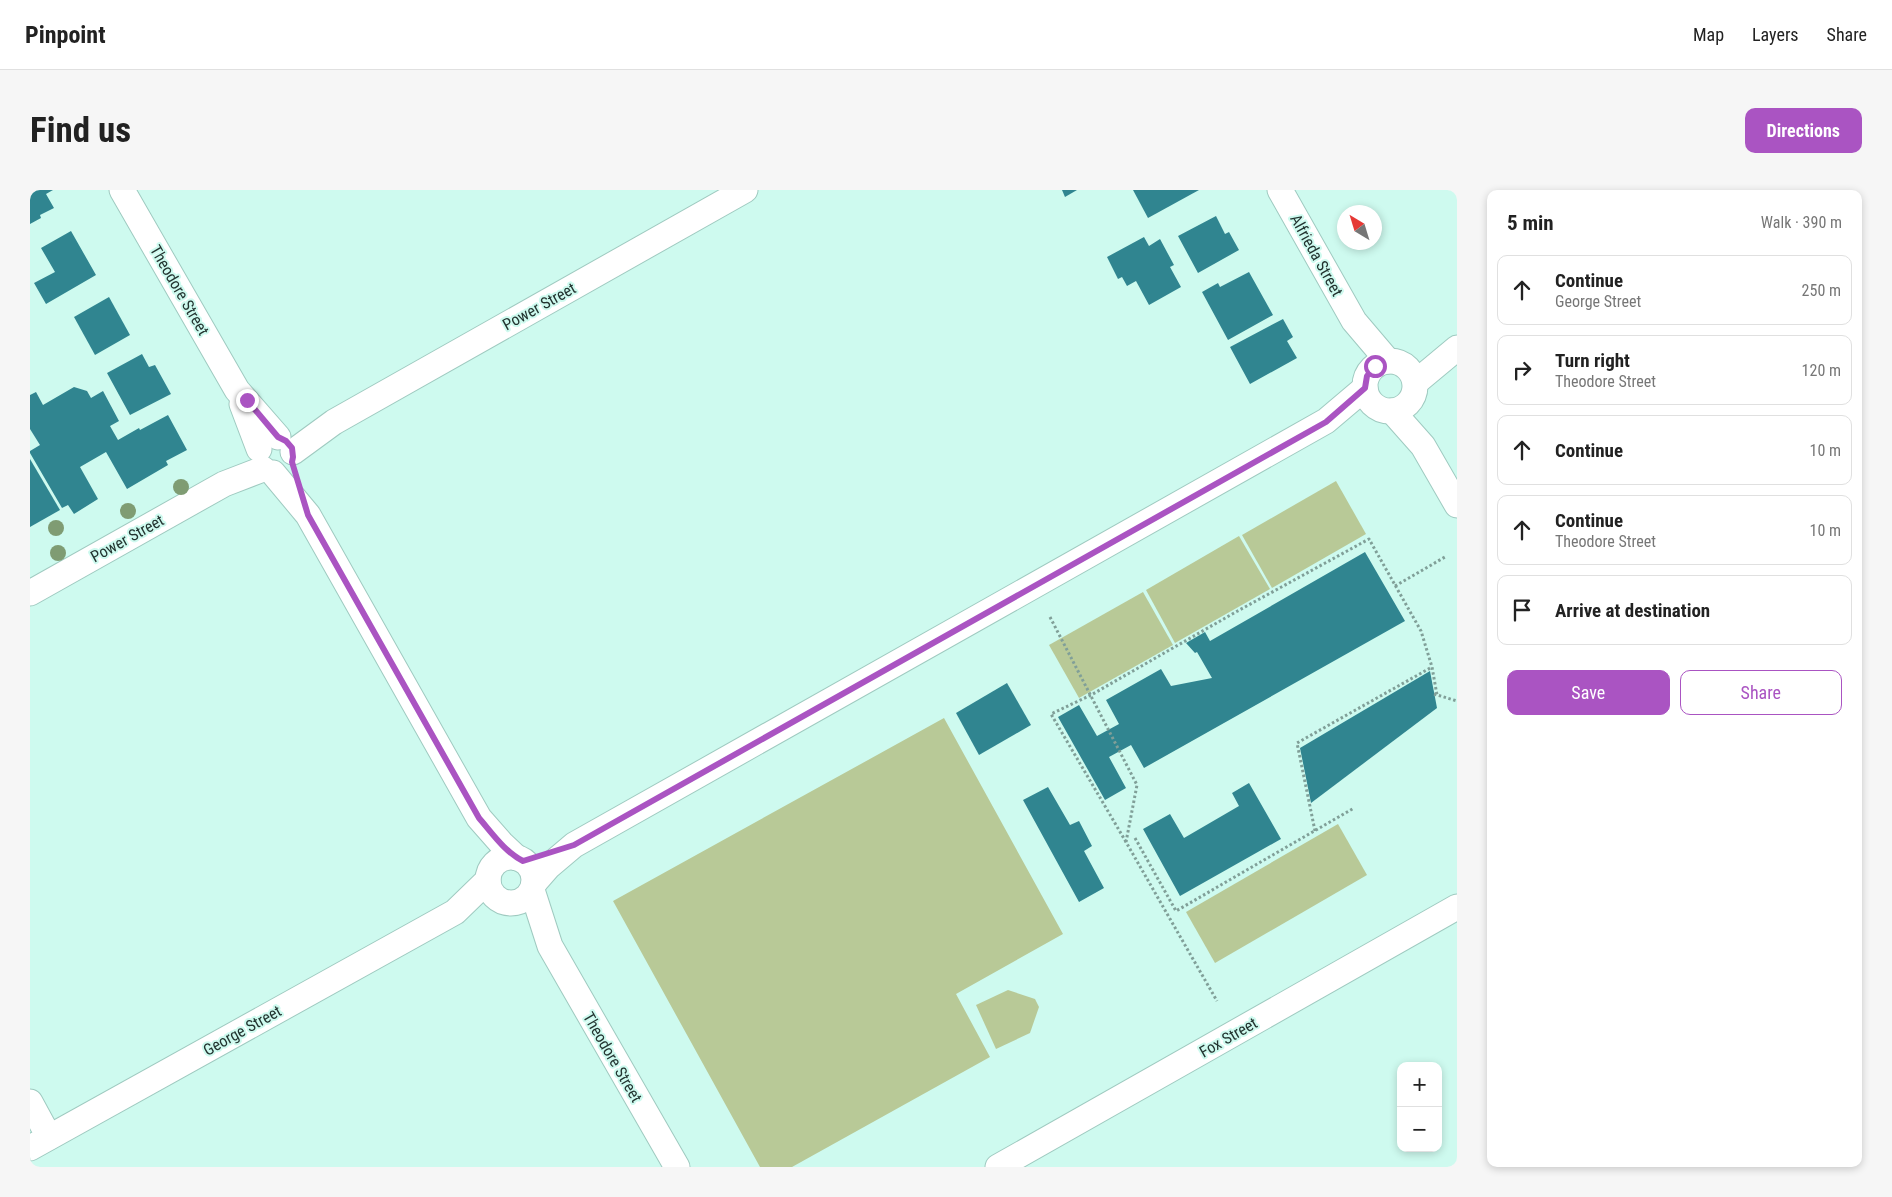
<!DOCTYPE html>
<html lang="en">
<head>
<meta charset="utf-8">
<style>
  :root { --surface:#fff; --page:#f6f6f6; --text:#222; --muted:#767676; --line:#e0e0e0; --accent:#aa54c2 }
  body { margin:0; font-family:"Roboto Condensed",sans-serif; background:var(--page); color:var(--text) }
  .controls { position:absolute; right:15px; bottom:15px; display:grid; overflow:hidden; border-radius:10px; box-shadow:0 2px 8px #0003 }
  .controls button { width:45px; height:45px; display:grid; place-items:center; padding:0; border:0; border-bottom:1px solid var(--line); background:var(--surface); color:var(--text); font:25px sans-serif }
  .compass { position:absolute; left:1307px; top:15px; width:45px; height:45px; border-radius:50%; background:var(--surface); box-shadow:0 2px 8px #0003; rotate:322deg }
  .stop { position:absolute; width:15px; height:15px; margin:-11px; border:4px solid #aa54c2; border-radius:50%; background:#fff }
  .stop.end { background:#aa54c2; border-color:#fff; box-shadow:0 1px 5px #0008 }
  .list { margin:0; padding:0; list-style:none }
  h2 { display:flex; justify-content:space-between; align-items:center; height:65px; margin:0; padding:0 20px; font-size:21px }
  h2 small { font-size:16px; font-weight:400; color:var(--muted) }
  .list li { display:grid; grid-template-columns:32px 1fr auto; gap:15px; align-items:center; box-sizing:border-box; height:70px; margin:0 10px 10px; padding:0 10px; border:1px solid var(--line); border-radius:10px }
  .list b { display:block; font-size:19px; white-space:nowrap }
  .list p { margin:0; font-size:16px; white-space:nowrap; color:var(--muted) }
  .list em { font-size:16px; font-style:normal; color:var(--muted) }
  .actions { display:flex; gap:10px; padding:15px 20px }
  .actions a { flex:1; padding:11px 0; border:1px solid var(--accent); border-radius:10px; text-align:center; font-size:18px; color:var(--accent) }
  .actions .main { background:var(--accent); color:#fff }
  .icon { flex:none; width:28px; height:28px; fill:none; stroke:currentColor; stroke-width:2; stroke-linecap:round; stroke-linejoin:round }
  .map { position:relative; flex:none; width:1427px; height:977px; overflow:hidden; border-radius:10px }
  header { display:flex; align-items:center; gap:30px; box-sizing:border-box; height:70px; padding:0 25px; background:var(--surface); border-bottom:1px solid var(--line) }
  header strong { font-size:24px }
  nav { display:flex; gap:28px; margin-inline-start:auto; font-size:18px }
  .intro { display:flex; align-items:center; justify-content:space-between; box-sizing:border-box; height:120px; padding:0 30px }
  h1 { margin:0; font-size:35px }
  .button { padding:12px 22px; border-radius:10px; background:var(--accent); color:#fff; font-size:18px; font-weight:700 }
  main { display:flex; gap:30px; padding:0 30px }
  aside { flex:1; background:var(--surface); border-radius:10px; box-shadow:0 2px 8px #0003 }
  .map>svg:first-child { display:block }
  .green { fill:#b8c997 }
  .building { fill:#308590 }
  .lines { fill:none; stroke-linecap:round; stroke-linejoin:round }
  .street-casing { stroke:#9fcac0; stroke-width:27 }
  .path { stroke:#809f98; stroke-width:3; stroke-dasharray:2.5 2.5; stroke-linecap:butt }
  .street { stroke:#fff; stroke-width:25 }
  .tree { fill:#7f9c73 }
  .route { stroke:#aa54c2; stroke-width:6 }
  .labels { text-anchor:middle; stroke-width:4; stroke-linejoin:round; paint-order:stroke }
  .street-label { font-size:16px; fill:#233430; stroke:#cefaef }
</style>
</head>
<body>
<header>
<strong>Pinpoint</strong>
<nav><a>Map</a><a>Layers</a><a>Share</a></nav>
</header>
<div class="intro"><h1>Find us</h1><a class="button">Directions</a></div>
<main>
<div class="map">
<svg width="1427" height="977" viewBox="0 0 1427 977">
  <rect width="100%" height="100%" fill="#cefaef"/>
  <!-- green -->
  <g class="green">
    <polygon points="1306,291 1336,344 1242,398 1212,345"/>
    <polygon points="1209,346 1240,399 1145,453 1116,400"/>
    <polygon points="1113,402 1143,455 1049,508 1019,455"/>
    <polygon points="914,528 1033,744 926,804 960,867 762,977 730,977 583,711"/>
    <polygon points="1308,634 1337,685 1185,773 1156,722"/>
    <polygon points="978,800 1005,809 1009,817 1000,843 966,859 946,815"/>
  </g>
  <!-- building -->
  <g class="building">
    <polygon points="0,0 23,0 16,4 24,18 10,25 11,28 0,34"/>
    <polygon points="1032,0 1047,0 1035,7"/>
    <polygon points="1103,0 1169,0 1118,28"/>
    <polygon points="1186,26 1195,44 1199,42 1209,60 1168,83 1148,46"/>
    <polygon points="41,41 66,85 16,114 4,93 25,82 11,58"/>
    <polygon points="1114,47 1119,56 1130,49 1144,75 1140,77 1151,97 1119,115 1106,91 1097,96 1092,87 1088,89 1077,67"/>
    <polygon points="1219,82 1243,125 1198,150 1172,102 1188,93 1190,97"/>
    <polygon points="79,107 100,145 65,165 44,127"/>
    <polygon points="1253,129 1263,147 1257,151 1267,168 1220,194 1200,157"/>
    <polygon points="112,164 119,177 125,175 141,204 100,225 77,183"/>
    <polygon points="44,197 57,201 61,208 73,201 89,231 80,236 88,250 109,238 110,240 138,225 157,260 136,271 138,275 97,299 76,262 50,277 68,309 44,324 38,315 32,318 0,263 0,261 10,255 0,239 0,205 6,202 13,215"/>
    <polygon points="0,269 30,320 0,337"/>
    <polygon points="1335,362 1375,431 1114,578 1101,555 1079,567 1096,598 1075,610 1028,527 1049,515 1067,546 1089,534 1076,510 1131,479 1141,496 1182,488 1167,462 1165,463 1156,453 1175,442 1180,451"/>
    <polygon points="1400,481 1407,518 1281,613 1270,558"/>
    <polygon points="977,493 1001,535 949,565 926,523"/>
    <polygon points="1219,593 1251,649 1150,706 1113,639 1140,624 1154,648 1209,616 1202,603"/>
    <polygon points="1018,597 1040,635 1049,631 1062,656 1054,661 1074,698 1049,712 993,610"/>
  </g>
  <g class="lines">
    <!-- street casing -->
    <g class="street-casing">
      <g id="street">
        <polyline points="92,0 207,200 248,247"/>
        <polyline points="1250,0 1324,131 1358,171"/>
        <circle cx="1360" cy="196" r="25"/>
        <polyline points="1385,193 1427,158"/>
        <polyline points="212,214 229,259"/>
        <polyline points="1362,221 1393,256 1427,315"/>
        <polyline points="263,262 304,232 715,0"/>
        <polyline points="243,283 278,325 449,628 471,653 487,668"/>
        <polyline points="0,403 194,294 233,279"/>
        <circle cx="481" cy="690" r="23"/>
        <polyline points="504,693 518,677 544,655 1296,231 1335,198"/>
        <polyline points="502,700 520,756 647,977"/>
        <polyline points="0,912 19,947"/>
        <polyline points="0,958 425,722 458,690"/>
        <polyline points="968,977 1427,717"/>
      </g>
    </g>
    <!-- path -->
    <g class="path">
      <polyline points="1365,396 1415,367"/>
      <polyline points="1020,427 1107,595 1096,652 1187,811"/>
      <polyline points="1404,504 1427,511"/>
      <polyline points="1285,641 1267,553 1402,477 1407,505"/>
      <polyline points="1105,648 1146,721 1324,618"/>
      <polyline points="1096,652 1021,524 1061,505 1204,423 1339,349 1391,441 1402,477"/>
    </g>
    <!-- street -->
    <use href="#street" class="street"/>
  </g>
  <!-- trees -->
  <g class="tree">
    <circle cx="151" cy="297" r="8"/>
    <circle cx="98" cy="321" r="8"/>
    <circle cx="26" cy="338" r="8"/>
    <circle cx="28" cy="363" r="8"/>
  </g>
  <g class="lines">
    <!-- route -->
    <path class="route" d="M217 210 248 247 256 251 262 258 263 267 262 272 278 325 449 628C462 643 475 662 493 671L544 655 1296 232 1335 198 1337 186 1345 176"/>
  </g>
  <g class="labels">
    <!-- street labels -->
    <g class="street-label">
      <text transform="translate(1287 65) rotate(61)" y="6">Alfrieda Street</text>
      <text transform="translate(150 100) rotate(60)" y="6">Theodore Street</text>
      <text transform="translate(509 116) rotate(-29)" y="6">Power Street</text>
      <text transform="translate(97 348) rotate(-29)" y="6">Power Street</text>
      <text transform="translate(212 840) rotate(-29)" y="6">George Street</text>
      <text transform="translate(1198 847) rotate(-30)" y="6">Fox Street</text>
      <text transform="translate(583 867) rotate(60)" y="6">Theodore Street</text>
    </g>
  </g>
</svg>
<div class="controls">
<button>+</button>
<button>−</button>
</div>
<svg class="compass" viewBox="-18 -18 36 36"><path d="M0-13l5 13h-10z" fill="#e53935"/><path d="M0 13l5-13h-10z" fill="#767676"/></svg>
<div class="stop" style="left:1345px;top:176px"></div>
<div class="stop end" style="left:217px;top:210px"></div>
</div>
<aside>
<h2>5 min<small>Walk · 390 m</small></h2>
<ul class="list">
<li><svg class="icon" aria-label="ahead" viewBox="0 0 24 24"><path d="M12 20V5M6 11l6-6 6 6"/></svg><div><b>Continue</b><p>George Street</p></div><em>250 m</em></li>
<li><svg class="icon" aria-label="right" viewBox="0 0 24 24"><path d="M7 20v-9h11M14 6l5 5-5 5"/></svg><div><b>Turn right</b><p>Theodore Street</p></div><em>120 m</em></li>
<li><svg class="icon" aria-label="ahead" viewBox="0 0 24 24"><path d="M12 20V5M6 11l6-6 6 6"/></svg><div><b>Continue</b></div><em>10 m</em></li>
<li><svg class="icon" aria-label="ahead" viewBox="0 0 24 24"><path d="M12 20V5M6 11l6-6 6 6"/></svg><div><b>Continue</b><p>Theodore Street</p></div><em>10 m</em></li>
<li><svg class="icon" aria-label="arrive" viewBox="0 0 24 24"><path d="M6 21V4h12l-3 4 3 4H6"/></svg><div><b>Arrive at destination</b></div></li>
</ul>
<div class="actions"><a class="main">Save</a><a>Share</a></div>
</aside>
</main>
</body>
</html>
